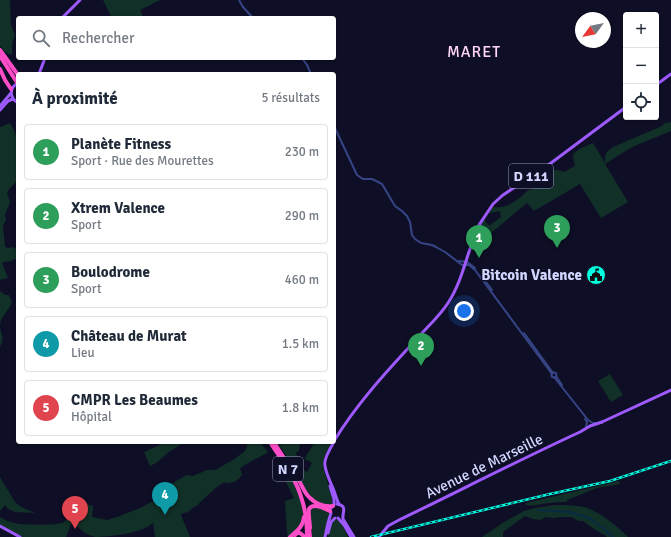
<!DOCTYPE html>
<html lang="fr">
<head>
<meta charset="utf-8">
<style>
  :root { --surface:#fff; --page:#f2f2f3; --text:#1f2937; --muted:#747a83; --line:#e0e1e3; --accent:#118984 }
  body { margin:0; font-family:Signika,sans-serif; background:var(--page); color:var(--text) }
  .controls { position:absolute; right:12px; top:12px; display:grid; overflow:hidden; border-radius:4px; box-shadow:0 1px 3px #0004 }
  .controls button { width:36px; height:36px; display:grid; place-items:center; padding:0; border:0; border-bottom:1px solid var(--line); background:var(--surface); color:var(--text); font:20px sans-serif }
  .compass { position:absolute; left:575px; top:12px; width:36px; height:36px; border-radius:50%; background:var(--surface); box-shadow:0 1px 3px #0004; rotate:237deg }
  .you { position:absolute; left:464px; top:311px; width:14px; height:14px; margin:-10px; border:3px solid #fff; border-radius:50%; background:#1a73e8; box-shadow:0 0 0 6px #1a73e833 }
  .badge { display:grid; place-items:center; width:26px; height:26px; border-radius:50%; background:var(--accent); color:#fff; font-size:13px; font-weight:700 }
  .pin { position:absolute; translate:-50% -33px; filter:drop-shadow(0 1px 2px #0008) }
  .pin::after { content:''; position:absolute; top:21px; width:14px; height:12px; background:inherit; clip-path:polygon(0 0,100% 0,50% 100%) }
  .list { margin:0; padding:0; list-style:none }
  h2 { display:flex; justify-content:space-between; align-items:center; height:52px; margin:0; padding:0 16px; font-size:17px }
  h2 small { font-size:13px; font-weight:400; color:var(--muted) }
  .list li { display:grid; grid-template-columns:26px 1fr auto; gap:12px; align-items:center; box-sizing:border-box; height:56px; margin:0 8px 8px; padding:0 8px; border:1px solid var(--line); border-radius:4px }
  .list b { display:block; font-size:15px; white-space:nowrap }
  .list p { margin:0; font-size:13px; white-space:nowrap; color:var(--muted) }
  .list em { font-size:13px; font-style:normal; color:var(--muted) }
  .icon { flex:none; width:22px; height:22px; fill:none; stroke:currentColor; stroke-width:2; stroke-linecap:round; stroke-linejoin:round }
  .map { position:relative; flex:none; width:671px; height:537px; overflow:hidden }
  .search { position:absolute; background:var(--surface); box-shadow:0 1px 3px #0004; left:16px; top:16px; width:320px; height:44px; display:flex; align-items:center; gap:10px; box-sizing:border-box; padding:0 14px; border-radius:4px; color:var(--muted); font-size:15px }
  .panel { position:absolute; background:var(--surface); box-shadow:0 1px 3px #0004; left:16px; top:72px; width:320px; height:372px; border-radius:4px }
  .map>svg:first-child { display:block }
  .green { fill:#113028 }
  .lines { fill:none; stroke-linecap:round; stroke-linejoin:round }
  .canal { stroke:#082b45; stroke-width:2 }
  .minor { stroke:#374586; stroke-width:2 }
  .major { stroke:#9e5aff; stroke-width:3 }
  .highway { stroke:#ff4ec8; stroke-width:4 }
  .rail-casing { stroke:#00fee1; stroke-width:2.5 }
  .rail { stroke:#0e0f26; stroke-width:1; stroke-dasharray:3; stroke-linecap:butt }
  .labels { text-anchor:middle; stroke-width:3; stroke-linejoin:round; paint-order:stroke }
  .shield { fill:#0e0f26; stroke:#989bbe; stroke-width:1 }
  .shield-label { font-size:14px; font-weight:bold; fill:#d3d7ff }
  .poi-label { font-size:15px; font-weight:bold; fill:#d3d7ff; stroke:#0e0f26; text-anchor:end }
  .street-label { font-size:15px; fill:#d3d7ff; stroke:#0e0f26 }
  .neighbourhood-label { font-size:16px; letter-spacing:1px; fill:#ffd5f9; stroke:#0e0f26 }
</style>
</head>
<body>
<div class="map">
<svg width="671" height="537" viewBox="0 0 671 537">
  <rect width="100%" height="100%" fill="#0e0f26"/>
  <!-- green -->
  <g class="green">
    <path d="M0 0H10L11 25 15 35 12 44V54C7 55 3 50 0 46Z"/>
    <polygon points="103,0 160,0 140,10 144,18 139,18 139,17 137,18 112,18"/>
    <path d="M671 122V131L632 147 605 164 628 202 601 218 580 184 534 211 527 203 479 243 470 252 474 239 484 219 488 225H490L501 217 500 211 489 213 492 207C508 209 518 200 528 190 532 190 537 187 539 184 541 182 541 178 543 176 547 170 558 169 564 172L575 166C575 163 573 159 573 156 574 150 588 145 593 143L605 163C605 154 605 153 613 147L662 126 665 123Z"/>
    <path d="M10 123 14 130 18 142V180L9 189 7 193 10 202 5 215 6 220 3 225 5 246 7 248C17 245 18 251 16 259L8 262 6 261 2 263 8 278 0 280V127Z"/>
    <path d="M0 291 5 295H9L12 302C9 311 1 315 0 325 0 335 6 336 0 347Z"/>
    <polygon points="610,374 623,395 611,402 598,381"/>
    <polygon points="166,442 185,442 169,452 156,463 150,466 144,452"/>
    <path d="M246 442H261L263 446 268 452C259 458 250 461 240 468L242 475C239 479 235 483 229 483 225 484 228 481 223 483 219 484 199 503 197 506L194 507 188 512 181 514V515L190 537H155L153 522C147 533 107 537 95 537 92 536 86 534 84 532 79 528 77 525 71 524L66 537H22L0 525V517C5 520 9 522 14 523 22 525 59 526 64 522 70 518 72 506 73 499L93 506 92 517 107 520 117 517 140 508 174 490 171 484 187 475 193 476 207 470H215L233 460 245 451 247 447Z"/>
    <path d="M277 442H303L300 444 299 450 295 454 298 456 297 459 299 465 305 471 307 472 312 463 305 459V458L315 442 319 443 320 442H332C322 458 321 462 327 480 328 483 328 486 329 489 331 494 333 499 332 504L331 505H325L310 497 286 457V455Z"/>
    <path d="M286 469C292 481 305 503 303 517 302 525 294 531 289 537H287L288 534H287L285 501 294 498 281 472Z"/>
    <polygon points="0,477 15,502 21,507 35,513 15,512 8,509 5,505 0,511"/>
    <path d="M619 481 620 484 597 488 567 500V502C561 502 555 502 550 503 542 503 534 507 526 505V503Z"/>
    <path d="M555 505C565 505 577 505 587 508 601 513 617 526 628 537H607L605 535 597 531 583 521H579L571 517H560L554 518 545 517 541 520 533 519 525 516 503 532V537H482L504 522 524 511 535 508Z"/>
    <polygon points="317,507 329,511 329,514 325,537 312,537 310,511 311,508"/>
    <polygon points="336,519 340,521 348,537 329,537 328,536 332,523"/>
  </g>
  <g class="lines">
    <!-- canal -->
    <polyline class="canal" points="538,510 570,512 589,518 603,528 613,537"/>
    <!-- minor -->
    <g class="minor">
      <polyline points="239,0 243,7 253,18"/>
      <polyline points="302,58 307,65 311,74"/>
      <polyline points="334,126 357,175 363,179 372,179 382,184 395,206 402,211 407,216 410,222 412,235 415,239 421,243 432,245 436,247 445,252 462,265 469,265 475,270 552,374"/>
      <polyline points="459,261 467,262 475,268"/>
      <polyline points="486,282 492,290"/>
      <polyline points="524,333 553,373"/>
      <circle cx="554" cy="375" r="2.5"/>
      <polyline points="556,376 562,385"/>
      <polyline points="554,377 588,420 593,423 597,423"/>
      <polyline points="585,419 587,422 586,427"/>
    </g>
    <!-- major -->
    <g class="major">
      <polyline points="62,18 80,0"/>
      <polyline points="39,74 45,58"/>
      <path d="M18 83C9 88 9 97 18 103"/>
      <polyline points="656,85 671,74"/>
      <polyline points="0,106 11,93"/>
      <polyline points="0,110 8,101 13,99"/>
      <polyline points="479,225 493,204 503,195 551,163 626,107"/>
      <polyline points="602,422 671,390"/>
      <path d="M334 441C356 405 385 373 414 342 425 329 439 317 448 303 464 279 467 249 480 224"/>
      <path d="M334 442C321 463 323 465 332 486 335 492 336 499 339 504"/>
      <path d="M337 504C348 506 342 512 343 519L354 537"/>
      <polyline points="338,518 344,525 351,537"/>
      <polyline points="0,526 20,537"/>
      <polyline points="328,533 331,522 335,518"/>
      <polyline points="325,537 328,523 331,513 330,509 334,505 334,499 330,486"/>
      <path d="M379 537 388 526 399 520C459 491 519 460 580 432L590 426 602 422"/>
    </g>
    <!-- highway -->
    <g class="highway">
      <polyline points="0,50 18,75"/>
      <polyline points="0,56 18,84"/>
      <polyline points="0,69 5,80 11,89"/>
      <path d="M270 442C282 461 296 478 302 500 306 512 307 524 307 537"/>
      <path d="M274 442C281 455 290 466 298 479 302 485 304 493 310 498 316 504 324 507 333 506"/>
      <polyline points="309,527 310,537"/>
      <path d="M310 528C310 525 308 512 309 509 313 502 326 509 330 511"/>
      <polyline points="295,535 297,533 300,533 305,537"/>
      <path d="M290 537C297 531 303 527 304 517"/>
    </g>
    <!-- rail casing -->
    <g class="rail-casing">
      <polyline id="rail" points="371,537 550,494 610,481 671,461"/>
    </g>
    <!-- rail -->
    <use href="#rail" class="rail"/>
  </g>
  <!-- icons -->
  <defs>
    <g id="civic-disc" transform="scale(1)"><circle r="9.5" fill="#00fee1" stroke="#0e0f26"/><path d="M-.6-6.5H3V-4.5H.6V-3L4-1V1h2V6H-6V1h2V-1L-.6-3ZM-1.2 2.5V6h2.4V2.5Z" fill="#111"/></g>
  </defs>
  <g fill-rule="evenodd">
    <use href="#civic-disc" x="596" y="275"/>
  </g>
  <g class="labels">
    <!-- shield labels -->
    <g class="shield">
      <rect x="509" y="164" width="44" height="24" rx="3"/>
      <rect x="273" y="457" width="30" height="24" rx="3"/>
    </g>
    <g class="shield-label">
      <text x="531" y="181">D 111</text>
      <text x="288" y="474">N 7</text>
    </g>
    <!-- poi labels -->
    <g class="poi-label">
      <text x="582" y="280">Bitcoin Valence</text>
    </g>
    <!-- street labels -->
    <g class="street-label">
      <text transform="translate(484 466) rotate(-26)" y="5">Avenue de Marseille</text>
    </g>
    <!-- neighbourhood labels -->
    <g class="neighbourhood-label">
      <text x="474" y="57">MARET</text>
    </g>
  </g>
</svg>
<div class="controls">
<button>+</button>
<button>−</button>
<button><svg class="icon" aria-label="locate" viewBox="0 0 24 24"><circle cx="12" cy="12" r="6"/><path d="M12 2v4M12 18v4M2 12h4M18 12h4"/></svg></button>
</div>
<svg class="compass" viewBox="-18 -18 36 36"><path d="M0-13l5 13h-10z" fill="#e53935"/><path d="M0 13l5-13h-10z" fill="#747a83"/></svg>
<div class="you"></div>
<div class="pin badge" style="left:479px;top:258px;background:#2e9e5b">1</div>
<div class="pin badge" style="left:421px;top:366px;background:#2e9e5b">2</div>
<div class="pin badge" style="left:557px;top:248px;background:#2e9e5b">3</div>
<div class="pin badge" style="left:165px;top:515px;background:#0f9aa8">4</div>
<div class="pin badge" style="left:75px;top:529px;background:#e0444e">5</div>
<div class="search"><svg class="icon" aria-label="search" viewBox="0 0 24 24"><circle cx="10" cy="10" r="6"/><path d="M15 15l6 6"/></svg>Rechercher</div>
<section class="panel">
<h2>À proximité<small>5 résultats</small></h2>
<ul class="list">
<li><span class="badge" style="background:#2e9e5b">1</span><div><b>Planète Fitness</b><p>Sport · Rue des Mourettes</p></div><em>230 m</em></li>
<li><span class="badge" style="background:#2e9e5b">2</span><div><b>Xtrem Valence</b><p>Sport</p></div><em>290 m</em></li>
<li><span class="badge" style="background:#2e9e5b">3</span><div><b>Boulodrome</b><p>Sport</p></div><em>460 m</em></li>
<li><span class="badge" style="background:#0f9aa8">4</span><div><b>Château de Murat</b><p>Lieu</p></div><em>1.5 km</em></li>
<li><span class="badge" style="background:#e0444e">5</span><div><b>CMPR Les Beaumes</b><p>Hôpital</p></div><em>1.8 km</em></li>
</ul>
</section>
</div>
</body>
</html>
